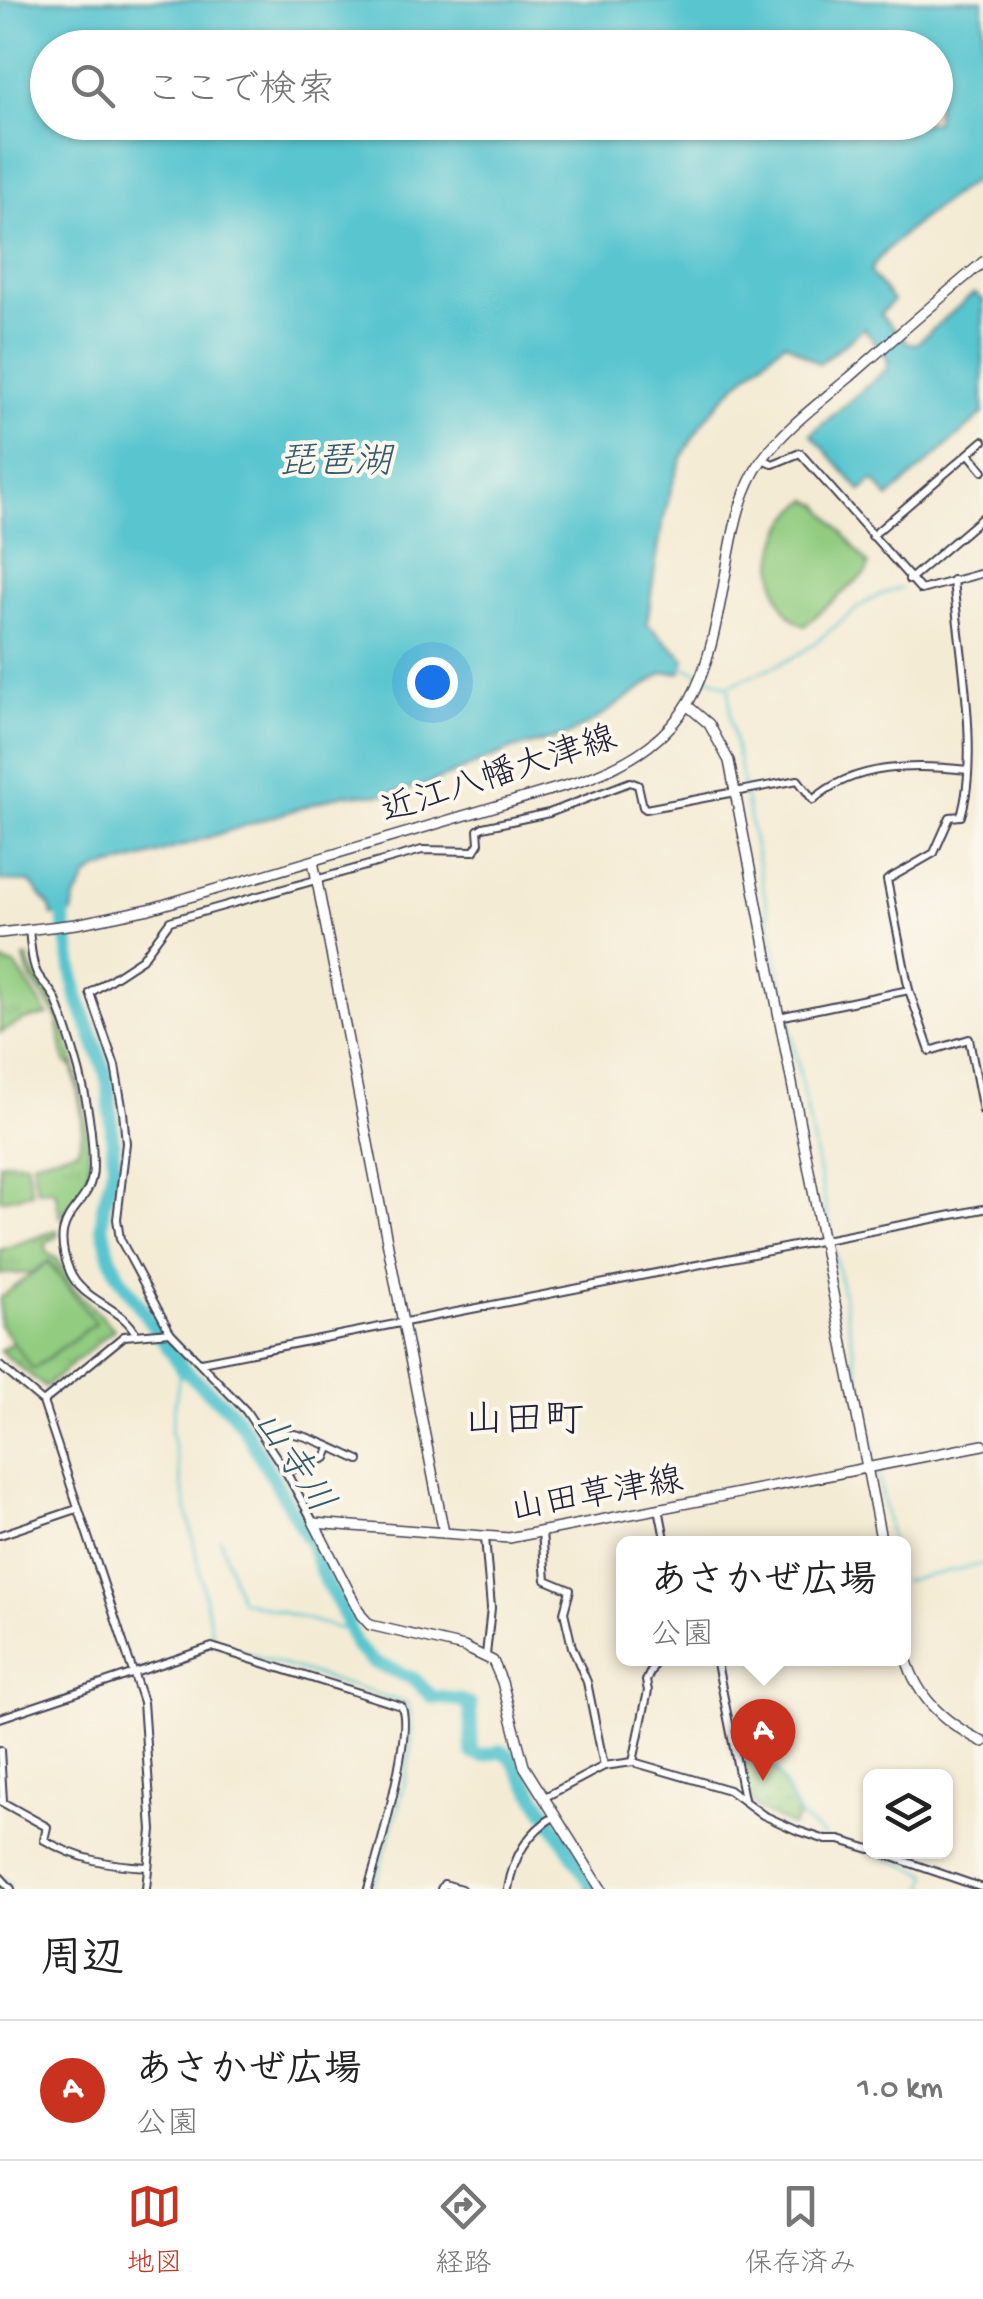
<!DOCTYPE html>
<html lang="ja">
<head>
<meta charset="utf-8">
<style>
  :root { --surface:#fff; --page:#f6f6f6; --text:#222; --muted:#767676; --line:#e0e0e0; --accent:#c8321e }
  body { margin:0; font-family:"Gochi Hand","Klee One",sans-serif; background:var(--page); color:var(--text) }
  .controls { position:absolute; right:30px; bottom:30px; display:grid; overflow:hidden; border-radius:15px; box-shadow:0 2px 8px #0004 }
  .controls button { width:90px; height:90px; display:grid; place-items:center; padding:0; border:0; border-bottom:2px solid var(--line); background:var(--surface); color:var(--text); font:50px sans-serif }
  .you { position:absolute; left:432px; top:682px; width:35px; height:35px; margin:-25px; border:8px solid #fff; border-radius:50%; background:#1a73e8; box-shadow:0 0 0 15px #1a73e833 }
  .badge { display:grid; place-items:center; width:65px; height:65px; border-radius:50%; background:var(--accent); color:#fff; font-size:32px; font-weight:700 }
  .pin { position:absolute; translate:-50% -82px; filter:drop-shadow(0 2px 5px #0008) }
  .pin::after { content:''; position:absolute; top:52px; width:35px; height:30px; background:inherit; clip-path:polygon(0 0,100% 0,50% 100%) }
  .popup { position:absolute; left:616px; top:1536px; width:295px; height:130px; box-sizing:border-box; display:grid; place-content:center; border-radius:15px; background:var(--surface); filter:drop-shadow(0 2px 8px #0005); font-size:32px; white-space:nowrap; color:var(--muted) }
  .popup b { font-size:38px; color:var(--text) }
  .popup::after { content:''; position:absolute; left:50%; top:100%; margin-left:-20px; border:20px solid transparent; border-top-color:var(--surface) }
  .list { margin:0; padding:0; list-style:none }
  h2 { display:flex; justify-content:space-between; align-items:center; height:130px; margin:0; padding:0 40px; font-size:42px }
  h2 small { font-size:32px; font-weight:400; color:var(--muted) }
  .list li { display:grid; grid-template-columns:65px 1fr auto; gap:30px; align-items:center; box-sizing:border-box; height:140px; padding:0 40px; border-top:2px solid var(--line) }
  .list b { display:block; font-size:38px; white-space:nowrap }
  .list p { margin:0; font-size:32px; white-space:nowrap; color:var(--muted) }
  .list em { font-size:32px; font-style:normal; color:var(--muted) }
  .icon { flex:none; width:55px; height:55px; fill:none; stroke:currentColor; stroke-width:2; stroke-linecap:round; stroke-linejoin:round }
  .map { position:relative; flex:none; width:983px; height:1889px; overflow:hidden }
  .search { position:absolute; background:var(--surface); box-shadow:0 2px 8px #0004; left:30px; right:30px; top:30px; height:110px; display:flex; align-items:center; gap:25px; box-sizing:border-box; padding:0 35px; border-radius:55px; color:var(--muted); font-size:38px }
  .sheet { height:270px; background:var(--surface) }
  nav { display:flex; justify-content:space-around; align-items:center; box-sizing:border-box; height:140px; border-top:2px solid var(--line); background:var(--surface); font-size:28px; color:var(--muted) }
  nav a { display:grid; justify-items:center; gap:5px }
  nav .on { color:var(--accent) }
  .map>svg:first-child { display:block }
  .grass { fill:url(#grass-tufts); stroke:#5a775e; stroke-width:2.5 }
  .park { fill:url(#park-dots); stroke:#5a775e; stroke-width:2.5 }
  .garden { fill:#91cc80; stroke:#5a775e; stroke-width:2.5 }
  .water { fill:#59c5cf; stroke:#3e7485; stroke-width:2.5; fill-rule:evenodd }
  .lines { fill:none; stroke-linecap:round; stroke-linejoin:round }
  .stream { stroke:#59c5cf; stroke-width:2.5 }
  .river { stroke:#59c5cf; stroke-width:14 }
  .street-casing { stroke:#424052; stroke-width:10 }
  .secondary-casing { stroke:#424052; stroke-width:12 }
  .street { stroke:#fff; stroke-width:6 }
  .secondary { stroke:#fff; stroke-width:9 }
  .labels { text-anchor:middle; stroke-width:8; stroke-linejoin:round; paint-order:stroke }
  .street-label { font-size:35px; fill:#22223b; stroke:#fbf7ec }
  .water-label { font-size:38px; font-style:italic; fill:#355b6f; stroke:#fbf7ec }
  .quarter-label { font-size:40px; fill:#22223b; stroke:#fbf7ec }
</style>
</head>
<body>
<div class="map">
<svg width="983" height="1889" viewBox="0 0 983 1889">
  <defs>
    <pattern id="grass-tufts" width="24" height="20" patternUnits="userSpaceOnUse" patternTransform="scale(2.5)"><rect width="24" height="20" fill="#91cc80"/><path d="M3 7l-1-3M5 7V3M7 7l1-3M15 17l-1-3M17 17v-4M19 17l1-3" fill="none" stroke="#7daf70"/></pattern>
    <pattern id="park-dots" width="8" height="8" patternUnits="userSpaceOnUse" patternTransform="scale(2.5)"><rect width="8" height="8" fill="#91cc80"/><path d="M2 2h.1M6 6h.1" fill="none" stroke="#7daf70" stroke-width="1.8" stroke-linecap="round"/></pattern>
  </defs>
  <rect width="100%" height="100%" fill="#fbf7ec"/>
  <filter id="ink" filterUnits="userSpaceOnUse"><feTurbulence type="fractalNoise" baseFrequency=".01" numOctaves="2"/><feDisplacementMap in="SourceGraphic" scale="20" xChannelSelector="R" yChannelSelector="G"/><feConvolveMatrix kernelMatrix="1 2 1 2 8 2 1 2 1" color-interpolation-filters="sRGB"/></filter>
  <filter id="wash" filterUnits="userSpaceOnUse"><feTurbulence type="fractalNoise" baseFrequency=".0048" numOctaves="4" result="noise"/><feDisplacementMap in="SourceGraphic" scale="40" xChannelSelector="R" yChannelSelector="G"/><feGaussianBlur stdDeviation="2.25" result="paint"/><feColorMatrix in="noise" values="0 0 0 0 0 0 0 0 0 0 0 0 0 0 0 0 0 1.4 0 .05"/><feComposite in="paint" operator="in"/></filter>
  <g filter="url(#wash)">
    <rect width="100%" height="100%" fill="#f4ebd4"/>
    <!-- grass -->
    <g class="grass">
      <path d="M24 958H28C31 977 42 982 51 997 70 1033 95 1140 88 1179L85 1187 60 1217 55 1190 37 1191 32 1161 77 1150C89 1126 77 1093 73 1067L65 1062 56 1015 28 974Z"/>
      <polygon points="0,961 16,966 48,1015 24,1020 0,1033"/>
      <polygon points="9,1161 26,1162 32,1193 0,1200 0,1163"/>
      <polygon points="57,1230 57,1236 46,1243 47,1253 57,1259 74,1289 114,1329 45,1387 0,1351 13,1342 34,1369 95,1323 49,1261 31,1273 0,1274 0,1250"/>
    </g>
    <!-- park -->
    <path class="park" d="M770 1757 799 1816 792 1826C750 1806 750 1809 740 1763Z"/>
    <!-- garden -->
    <g class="garden">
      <path d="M809 500 819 504 869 565 866 573 804 626C759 604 768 522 809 500Z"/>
      <polygon points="48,1262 95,1323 33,1369 0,1325 0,1298"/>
    </g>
    <!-- water -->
    <path class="water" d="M0 0H983V175C956 192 882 245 870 272L893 301 880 314 909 344 917 343 974 293 983 300V414L888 498 874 480 861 491 811 434 887 369 888 359 864 328 819 364 785 342C748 373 708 406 686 450 663 495 654 574 647 624L685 659 681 672 663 673 597 719 566 736 513 749 423 786 379 795 344 794 153 855 97 870 87 877 75 899 72 913 52 916 50 907 30 882 0 881ZM48 48H936V122H48Z"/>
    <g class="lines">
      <!-- stream -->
      <g class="stream">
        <polyline points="680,665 729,687"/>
        <path d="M730 686C753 673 779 667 802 652 836 630 859 597 901 588"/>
        <polyline points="729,689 731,723 874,1453"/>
        <path d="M185 1371 179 1377 171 1431 214 1643 408 1704C424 1744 386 1847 373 1889"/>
        <polyline points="878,1474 892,1544"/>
        <polyline points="220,1538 240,1600 348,1631"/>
        <polyline points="903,1581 983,1564"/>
        <polyline points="741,1761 770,1756 800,1816 824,1837"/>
        <polyline points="835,1843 876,1854"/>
        <polyline points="883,1857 928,1874 924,1889"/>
      </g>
      <!-- river -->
      <g class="river">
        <polyline points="56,900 63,915 77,997 105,1070 109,1089 114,1165 103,1207 102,1226 110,1256 118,1275 183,1369 232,1412 245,1430 312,1545 325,1581 341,1607 356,1646 373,1662 414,1679 432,1697 461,1700 470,1705 472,1753 482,1756 501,1751 509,1755 594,1889"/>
        <polyline points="0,1885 3,1889"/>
      </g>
    </g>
  </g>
  <g filter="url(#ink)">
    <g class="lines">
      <!-- street casing -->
      <g class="street-casing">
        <g id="street">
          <polyline points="970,455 983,471"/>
          <polyline points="763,459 773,464 800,453 921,590 983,573"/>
          <polyline points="872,536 983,441"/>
          <polyline points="909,580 983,517"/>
          <path d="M953 580C959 646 980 755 961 816L950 817 934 853 887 880 909 990 930 1051 969 1039 983 1111"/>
          <path d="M29 930C31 945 31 963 38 975 44 984 52 991 56 1000 76 1052 93 1110 93 1166 93 1213 44 1208 70 1272 82 1301 123 1307 136 1334"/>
          <polyline points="779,1017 909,990"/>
          <polyline points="201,1362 983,1209"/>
          <polyline points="0,1366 43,1402 143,1702 152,1830 146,1889"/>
          <polyline points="43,1402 124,1336 170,1332"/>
          <path d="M265 1437C292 1423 333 1449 359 1460"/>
          <polyline points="286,1472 326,1458 330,1448"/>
          <polyline points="659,1508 666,1544"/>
          <path d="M314 1523 286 1472 246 1411 170 1332 120 1239 117 1219 126 1143 123 1112 115 1066 90 993 142 959 170 921 422 850 474 851 479 843 478 830 483 827 549 813 630 782 638 785 643 807 646 809 798 780 813 800C854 763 916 764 968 770"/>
          <polyline points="542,1532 546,1580 570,1590 564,1612 572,1647 587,1682 604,1766"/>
          <polyline points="0,1535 77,1509"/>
          <polyline points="485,1537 491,1608 486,1655"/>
          <polyline points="716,1658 744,1799"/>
          <path d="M0 1718 212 1647 401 1706C415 1728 377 1859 368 1889"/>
          <polyline points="0,1750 3,1801"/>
          <polyline points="633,1762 648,1691 646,1681 657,1658"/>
          <polyline points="545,1797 604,1766 633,1762 729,1790 763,1815 796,1830 826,1840 840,1840 870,1849"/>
          <path d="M0 1801 47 1827 44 1840C80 1860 108 1865 148 1867"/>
          <polyline points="878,1852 983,1888"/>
          <polyline points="0,1877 11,1889"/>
          <polyline points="441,1889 444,1884 461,1889"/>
          <path d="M508 1889C513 1858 528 1832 555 1816"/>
        </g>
      </g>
      <!-- secondary casing -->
      <g class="secondary-casing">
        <g id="secondary">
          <polyline points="688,706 709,724 729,761 882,1544"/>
          <polyline points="313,861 444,1533"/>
          <path d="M0 933 76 924 149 909 581 781C703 737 708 669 729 555 735 522 742 489 761 461 785 428 819 403 850 377 894 338 938 300 983 262"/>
          <polyline points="314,1523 509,1538 983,1445"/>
          <polyline points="314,1523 361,1615 370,1625 464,1647 493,1661 502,1682 524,1766 601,1889"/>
          <path d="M903 1647C914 1695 940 1720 983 1742"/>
        </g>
      </g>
      <!-- street -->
      <use href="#street" class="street"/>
      <!-- secondary -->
      <use href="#secondary" class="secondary"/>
    </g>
  </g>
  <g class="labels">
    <!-- street labels -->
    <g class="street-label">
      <text transform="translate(498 772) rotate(-18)" y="12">近江八幡大津線</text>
      <text transform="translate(596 1492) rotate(-10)" y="12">山田草津線</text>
    </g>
    <!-- water labels -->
    <g class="water-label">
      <text x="335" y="472">琵琶湖</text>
      <text transform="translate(296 1460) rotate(57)" y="13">山寺川</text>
    </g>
    <!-- quarter labels -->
    <g class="quarter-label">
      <text x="524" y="1431">山田町</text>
    </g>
  </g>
</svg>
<div class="controls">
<button><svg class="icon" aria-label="layers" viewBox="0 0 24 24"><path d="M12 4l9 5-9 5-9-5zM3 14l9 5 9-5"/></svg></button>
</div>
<div class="you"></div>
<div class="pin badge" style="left:763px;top:1781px">A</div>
<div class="popup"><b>あさかぜ広場</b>公園</div>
<div class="search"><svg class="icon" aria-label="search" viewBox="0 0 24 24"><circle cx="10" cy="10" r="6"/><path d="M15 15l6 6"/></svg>ここで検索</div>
</div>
<section class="sheet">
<h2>周辺<small></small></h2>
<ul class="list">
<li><span class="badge">A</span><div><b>あさかぜ広場</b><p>公園</p></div><em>1.0 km</em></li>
</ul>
</section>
<nav>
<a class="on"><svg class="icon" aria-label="map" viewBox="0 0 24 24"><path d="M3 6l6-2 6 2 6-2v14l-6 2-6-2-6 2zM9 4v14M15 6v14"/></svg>地図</a>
<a><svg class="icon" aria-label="directions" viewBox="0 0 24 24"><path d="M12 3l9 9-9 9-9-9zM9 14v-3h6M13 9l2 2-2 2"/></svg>経路</a>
<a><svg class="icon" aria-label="saved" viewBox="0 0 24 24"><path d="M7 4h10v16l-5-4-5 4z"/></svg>保存済み</a>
</nav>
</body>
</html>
